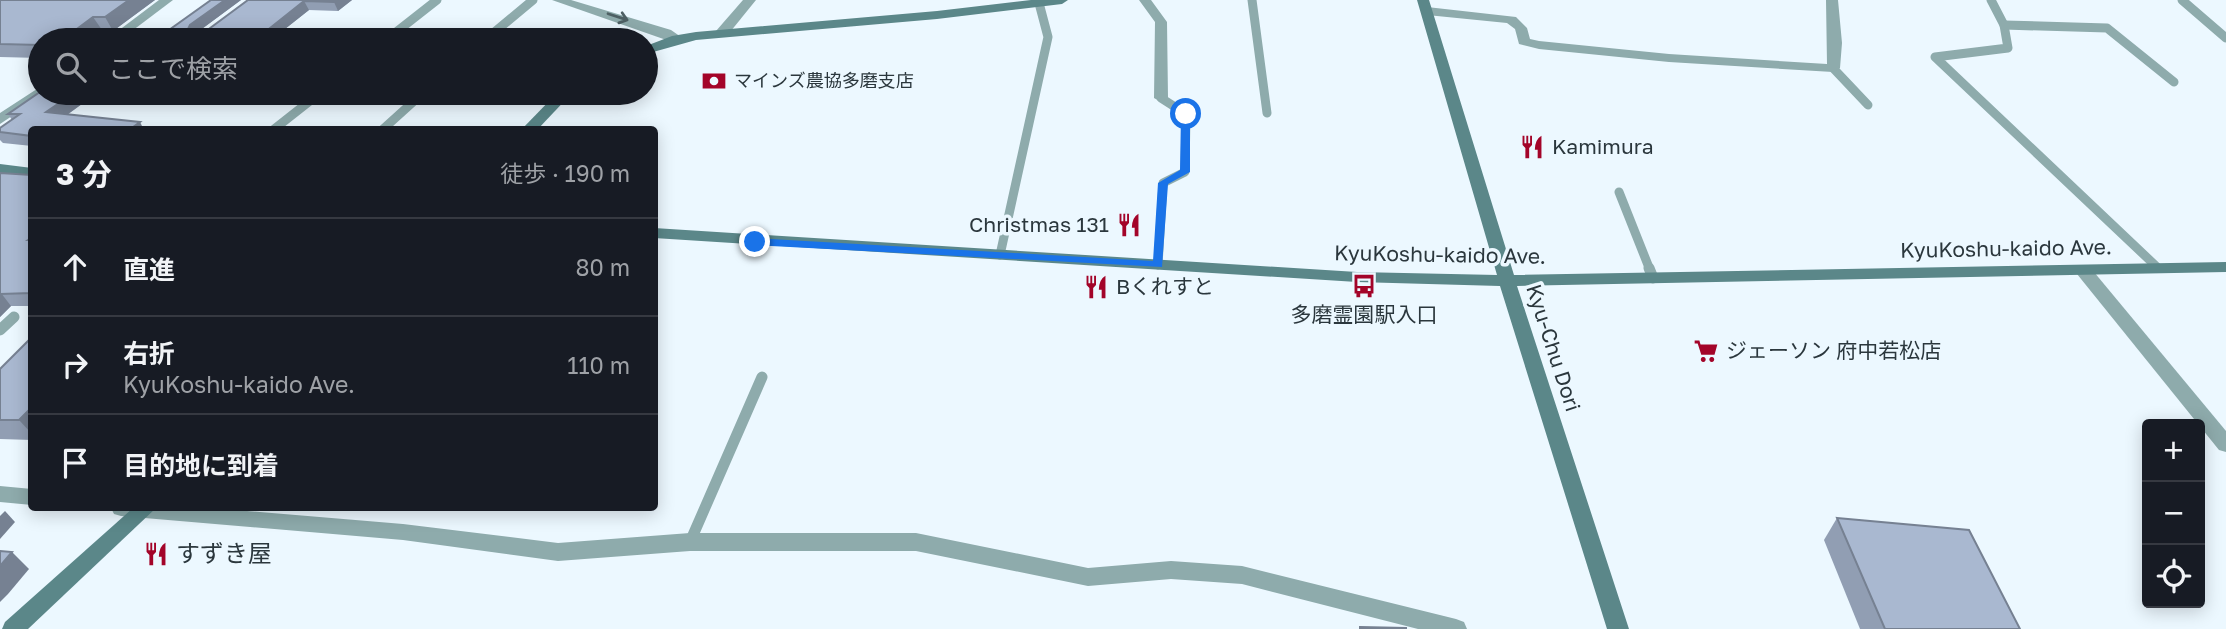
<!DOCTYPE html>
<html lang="ja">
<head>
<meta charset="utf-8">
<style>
  :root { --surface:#171b24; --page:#20242c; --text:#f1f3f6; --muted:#9ea1a6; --line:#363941 }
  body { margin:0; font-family:"Golos Text","Noto Sans JP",sans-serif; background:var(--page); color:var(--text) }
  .controls { position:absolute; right:21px; bottom:21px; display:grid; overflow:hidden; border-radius:7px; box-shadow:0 4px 18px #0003 }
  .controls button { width:63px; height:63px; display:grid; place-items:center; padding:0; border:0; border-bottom:2px solid var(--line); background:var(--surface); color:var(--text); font:35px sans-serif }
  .stop { position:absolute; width:21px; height:21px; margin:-16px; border:5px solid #1a73e8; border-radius:50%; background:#fff }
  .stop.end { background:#1a73e8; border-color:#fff; box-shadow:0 2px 7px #0008 }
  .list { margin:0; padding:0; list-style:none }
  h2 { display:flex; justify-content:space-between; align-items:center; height:91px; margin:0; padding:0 28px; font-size:30px }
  h2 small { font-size:23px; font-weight:400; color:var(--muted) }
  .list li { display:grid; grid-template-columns:46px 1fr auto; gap:21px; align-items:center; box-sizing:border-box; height:98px; padding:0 28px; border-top:2px solid var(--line) }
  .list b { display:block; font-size:26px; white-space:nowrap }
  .list p { margin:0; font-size:23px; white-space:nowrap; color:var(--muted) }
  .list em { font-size:23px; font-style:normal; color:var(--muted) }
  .icon { flex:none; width:38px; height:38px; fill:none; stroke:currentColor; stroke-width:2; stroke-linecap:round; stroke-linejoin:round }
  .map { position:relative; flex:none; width:2226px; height:629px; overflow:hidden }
  .search { position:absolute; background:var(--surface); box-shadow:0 4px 18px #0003; left:28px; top:28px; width:630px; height:77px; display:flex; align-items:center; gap:18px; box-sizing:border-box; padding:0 24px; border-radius:38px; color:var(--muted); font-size:26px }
  .panel { position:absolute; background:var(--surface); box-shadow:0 4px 18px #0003; left:28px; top:126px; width:630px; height:385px; border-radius:7px }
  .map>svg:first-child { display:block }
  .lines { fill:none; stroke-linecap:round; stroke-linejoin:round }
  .lane-far1 { stroke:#8eabac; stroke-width:9 }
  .lane { stroke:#8eabac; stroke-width:11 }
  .street { fill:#8eabac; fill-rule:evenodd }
  .secondary { fill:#5b8789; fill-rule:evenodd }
  .wall { fill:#919eb3 }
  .shaded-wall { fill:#768192 }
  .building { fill:#a9b8d0; stroke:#768192; stroke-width:2 }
  .oneway { stroke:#4e6064 }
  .route { fill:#1a73e8 }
  .labels { text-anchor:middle; stroke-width:7; stroke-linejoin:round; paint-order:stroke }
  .far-poi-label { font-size:18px; fill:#2b373d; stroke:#ecf8ff; text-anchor:start }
  .poi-label { font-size:21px; fill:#2b373d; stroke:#ecf8ff; text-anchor:start }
  .street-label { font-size:21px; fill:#2b373d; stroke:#ecf8ff }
  .near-poi-label { font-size:24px; fill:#2b373d; stroke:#ecf8ff; text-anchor:start }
</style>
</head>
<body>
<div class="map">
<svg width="2226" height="629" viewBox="0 0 2226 629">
  <rect width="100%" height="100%" fill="#ecf8ff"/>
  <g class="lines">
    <!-- lane-far1 -->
    <g class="lane-far1">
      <polyline points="1252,0 1267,113"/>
      <polyline points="1991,0 2004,25 2008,48 1935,57 2158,268"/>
      <polyline points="2182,0 2226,38"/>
      <polyline points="2004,25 2107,28 2174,82"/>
      <polyline points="386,40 437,0"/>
      <polyline points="485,40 533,0"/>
      <polyline points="1833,68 1868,105"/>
      <polyline points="273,130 320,93"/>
      <polyline points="382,130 423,93"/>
      <polyline points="1619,192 1650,270"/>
      <polyline points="1000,255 1048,37 1039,3"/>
      <polyline points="1158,265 1163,183 1185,172 1186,114 1161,98"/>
    </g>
    <!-- lane -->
    <g class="lane">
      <polyline points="1649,268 1653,278"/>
      <polyline points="0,330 14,317"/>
      <polyline points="690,542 762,377"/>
    </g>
    <!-- street -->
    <g class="street">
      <polygon points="159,0 173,0 120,40 106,40"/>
      <polygon points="552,0 571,0 671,30 684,39 677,43 672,42"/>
      <polygon points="743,0 756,0 726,37 716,37 716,31"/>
      <polygon points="1139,0 1151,0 1167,22 1168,98 1161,102 1154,98 1155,22"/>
      <polygon points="1826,0 1838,0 1842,43 1840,68 1833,72 1669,62 1539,49 1519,44 1515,29 1507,23 1427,15 1421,11 1427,7 1516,17 1527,28 1530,39 1539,41 1669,54 1827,64"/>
      <polygon points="40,87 40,93 45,94 0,124 0,113"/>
      <polygon points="2083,265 2089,266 2226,431 2226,452 2219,450 2077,274 2075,270"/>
      <polygon points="0,486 32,489 32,505 0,502"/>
      <polygon points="111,508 211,508 403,524 558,543 690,533 916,533 1088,568 1171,561 1242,566 1456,619 1464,622 1467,629 1418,629 1242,584 1171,579 1088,586 916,551 690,551 558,561 403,540 121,516 114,514"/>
    </g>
    <!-- secondary -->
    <g class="secondary">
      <polygon points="1031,0 1068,0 1062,4 937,19 696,40 646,54 646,46 672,36 696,32 937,11"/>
      <polygon points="1417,0 1429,0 1514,275 2226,262 2226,272 1517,286 1629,629 1607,629 1500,286 1357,282 654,238 654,228 1357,272 1497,275"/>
      <polygon points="557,93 572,93 537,130 521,130"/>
      <polygon points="0,164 32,168 32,178 0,174"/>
      <polygon points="133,508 156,508 28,629 2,629 5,622"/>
    </g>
  </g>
  <!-- wall -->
  <g class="wall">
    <polygon points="0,0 155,0 113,31 102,30 89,40 40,40 40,58 0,57"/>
    <polygon points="211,0 241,0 195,34 194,36 198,37 248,0 352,0 338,11 309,10 271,40 155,40"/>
    <polygon points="143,93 201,93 194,98"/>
    <polygon points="86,101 67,115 32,130 32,146 3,143 0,140 0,128 12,120 8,114"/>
    <polygon points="0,173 32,175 32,306 11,306 0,317"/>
    <polygon points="32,337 32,440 0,439 0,369"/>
    <polygon points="1837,518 2020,629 1860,629 1824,540"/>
  </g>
  <!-- shaded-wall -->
  <g class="shaded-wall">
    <polygon points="129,0 155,0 113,31 105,17"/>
    <polygon points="225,0 241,0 195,34 191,40 187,31 190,25"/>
    <polygon points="337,0 352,0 338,11 334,2"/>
    <polygon points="304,1 309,10 271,40 255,40"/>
    <polygon points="93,17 102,30 89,40 62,40"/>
    <polygon points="74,93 81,93 86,101 54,124 46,112"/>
    <polygon points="191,93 201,93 194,98"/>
    <polygon points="140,122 144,130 129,130"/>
    <polygon points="1,293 11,306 0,317 0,294"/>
    <polygon points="32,407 32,434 19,420"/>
    <polygon points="5,511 15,522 0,539 0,516"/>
    <polygon points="12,552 29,569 8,594 0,602 0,566"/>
  </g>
  <!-- building -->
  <g class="building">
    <polygon points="0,0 129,0 105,17 93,17 62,40 40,40 40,45 0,44"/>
    <polygon points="211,0 225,0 190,25 187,31 189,36 198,37 248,0 337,0 334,2 304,1 255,40 155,40"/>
    <polygon points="40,92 40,93 74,93 46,112 140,122 129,130 32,130 32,136 0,132 0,128 20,114 8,114"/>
    <polygon points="0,173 32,175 32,237 28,240 32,240 32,293 0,294"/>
    <polygon points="32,337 32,407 19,420 0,420 0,369"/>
    <polygon points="1837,518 1969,530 2020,629 1885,629"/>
    <polygon points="0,551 12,552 0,566"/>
    <polygon points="1360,627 1406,628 1406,629 1360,629"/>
  </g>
  <!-- one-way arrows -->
  <defs><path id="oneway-shaft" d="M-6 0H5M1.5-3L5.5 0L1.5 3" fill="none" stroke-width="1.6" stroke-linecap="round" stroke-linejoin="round" transform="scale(1.75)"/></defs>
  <use class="oneway" href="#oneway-shaft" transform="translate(618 17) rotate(18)"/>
  <!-- route -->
  <polygon class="route" points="1186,111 1190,114 1190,172 1168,184 1162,267 755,245 750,242 755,238 1153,261 1158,183 1180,170 1181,114"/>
  <!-- icons -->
  <defs>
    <g id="bank-bare" transform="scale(1.89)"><path d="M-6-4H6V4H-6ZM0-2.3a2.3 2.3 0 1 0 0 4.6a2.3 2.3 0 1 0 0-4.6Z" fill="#a30429" stroke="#ecf8ff" stroke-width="2.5" paint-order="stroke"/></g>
    <g id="restaurant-bare" transform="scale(1.89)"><path d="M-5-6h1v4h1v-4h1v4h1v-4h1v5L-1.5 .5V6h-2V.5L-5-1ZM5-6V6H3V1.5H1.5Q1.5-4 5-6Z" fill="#a30429" stroke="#ecf8ff" stroke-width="2.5" paint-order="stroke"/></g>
    <g id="bus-bare" transform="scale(1.89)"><path d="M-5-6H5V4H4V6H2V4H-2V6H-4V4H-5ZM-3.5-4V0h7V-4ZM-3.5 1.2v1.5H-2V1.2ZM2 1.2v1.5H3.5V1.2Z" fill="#a30429" stroke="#ecf8ff" stroke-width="2.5" paint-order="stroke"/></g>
    <g id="supermarket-bare" transform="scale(1.89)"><path d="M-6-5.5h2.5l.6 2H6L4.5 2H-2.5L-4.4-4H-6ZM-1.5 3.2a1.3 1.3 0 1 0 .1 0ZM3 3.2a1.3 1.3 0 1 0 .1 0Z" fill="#a30429" stroke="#ecf8ff" stroke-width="2.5" paint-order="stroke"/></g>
  </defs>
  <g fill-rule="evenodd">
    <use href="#bank-bare" x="714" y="81"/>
    <use href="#restaurant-bare" x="1532" y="147"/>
    <use href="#restaurant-bare" x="1129" y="225"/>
    <use href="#bus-bare" x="1364" y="286"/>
    <use href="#restaurant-bare" x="1096" y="287"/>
    <use href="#supermarket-bare" x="1706" y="351"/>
    <use href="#restaurant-bare" x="156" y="554"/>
  </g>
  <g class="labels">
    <!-- far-poi labels -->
    <g class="far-poi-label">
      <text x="734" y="87">マインズ農協多磨支店</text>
    </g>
    <!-- poi labels -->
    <g class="poi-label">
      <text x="1552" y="154">Kamimura</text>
      <text x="1109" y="232" text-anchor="end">Christmas 131</text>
      <text x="1116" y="294">Bくれすと</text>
      <text x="1364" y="322" text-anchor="middle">多磨霊園駅入口</text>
      <text x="1726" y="358">ジェーソン 府中若松店</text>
    </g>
    <!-- street labels -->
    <g class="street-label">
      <text transform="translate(2006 249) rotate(-1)" y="7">KyuKoshu-kaido Ave.</text>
      <text transform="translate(1440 255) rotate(1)" y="7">KyuKoshu-kaido Ave.</text>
      <text transform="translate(1553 348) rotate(72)" y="7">Kyu-Chu Dori</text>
    </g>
    <!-- near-poi labels -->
    <g class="near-poi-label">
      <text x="176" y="562">すずき屋</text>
    </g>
  </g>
</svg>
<div class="controls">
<button>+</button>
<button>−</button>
<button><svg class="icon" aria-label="locate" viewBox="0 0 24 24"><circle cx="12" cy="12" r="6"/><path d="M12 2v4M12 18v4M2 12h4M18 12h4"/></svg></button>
</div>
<div class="stop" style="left:1186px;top:114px"></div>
<div class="stop end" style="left:755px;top:242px"></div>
<div class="search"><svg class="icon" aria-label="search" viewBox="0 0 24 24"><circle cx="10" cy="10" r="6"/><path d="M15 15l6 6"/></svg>ここで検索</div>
<section class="panel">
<h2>3 分<small>徒歩 · 190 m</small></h2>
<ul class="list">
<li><svg class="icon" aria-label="ahead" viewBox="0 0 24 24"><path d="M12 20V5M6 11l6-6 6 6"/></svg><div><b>直進</b></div><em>80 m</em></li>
<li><svg class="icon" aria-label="right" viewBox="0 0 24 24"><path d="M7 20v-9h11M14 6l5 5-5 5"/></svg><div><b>右折</b><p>KyuKoshu-kaido Ave.</p></div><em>110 m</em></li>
<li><svg class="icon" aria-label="arrive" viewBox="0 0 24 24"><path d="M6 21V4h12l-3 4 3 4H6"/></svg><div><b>目的地に到着</b></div></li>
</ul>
</section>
</div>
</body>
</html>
